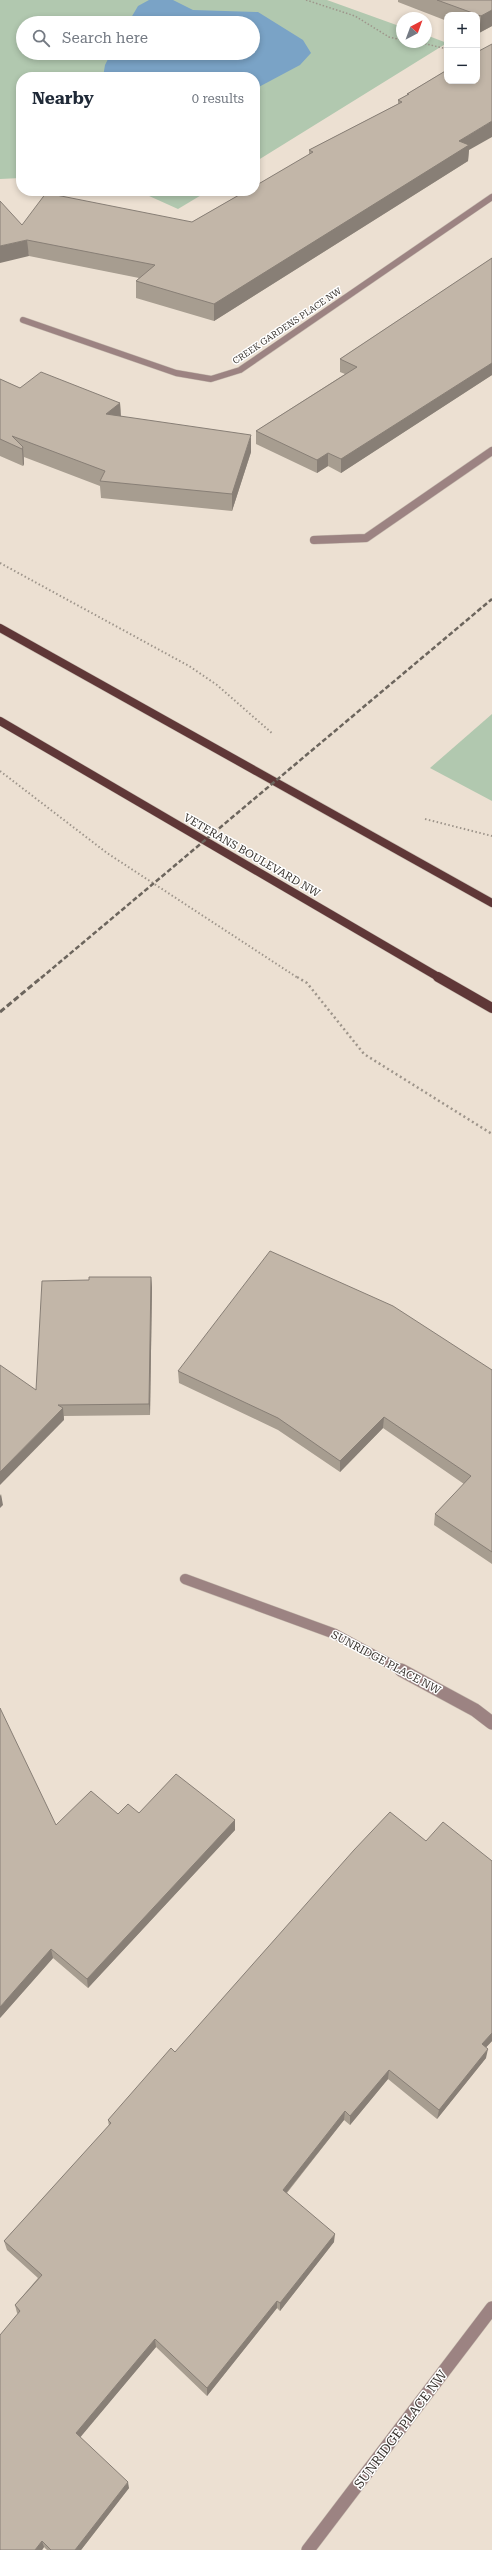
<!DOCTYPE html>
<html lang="en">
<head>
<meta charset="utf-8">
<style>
  :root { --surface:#fff; --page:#f2f2f3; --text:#1f2937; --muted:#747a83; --line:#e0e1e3 }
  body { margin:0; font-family:"Roboto Serif",serif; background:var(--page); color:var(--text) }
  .controls { position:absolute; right:12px; top:12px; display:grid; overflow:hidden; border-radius:8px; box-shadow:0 2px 6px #0003 }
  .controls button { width:36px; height:36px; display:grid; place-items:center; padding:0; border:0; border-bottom:1px solid var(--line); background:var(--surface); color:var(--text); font:20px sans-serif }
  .compass { position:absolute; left:396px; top:12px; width:36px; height:36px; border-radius:50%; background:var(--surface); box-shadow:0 2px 6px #0003; rotate:41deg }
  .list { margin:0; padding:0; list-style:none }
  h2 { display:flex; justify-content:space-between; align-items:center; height:52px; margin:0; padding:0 16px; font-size:17px }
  h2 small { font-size:13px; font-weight:400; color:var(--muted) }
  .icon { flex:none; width:22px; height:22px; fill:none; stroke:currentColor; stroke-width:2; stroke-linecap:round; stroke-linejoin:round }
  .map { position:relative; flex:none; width:492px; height:2550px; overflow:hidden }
  .search { position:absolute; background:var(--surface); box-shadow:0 2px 6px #0003; left:16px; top:16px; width:244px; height:44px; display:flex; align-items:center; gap:10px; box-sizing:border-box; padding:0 14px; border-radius:22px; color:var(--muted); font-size:15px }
  .panel { position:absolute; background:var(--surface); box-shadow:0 2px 6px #0003; left:16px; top:72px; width:244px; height:124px; border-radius:16px }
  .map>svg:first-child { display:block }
  .green { fill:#b1c8af; fill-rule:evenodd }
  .water { fill:#7aa3c6 }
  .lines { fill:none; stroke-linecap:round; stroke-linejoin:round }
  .minor-far3-casing { stroke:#c8bdb1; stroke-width:7 }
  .minor-far2-casing { stroke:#c8bdb1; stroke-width:9 }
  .minor-far1-casing { stroke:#c8bdb1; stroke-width:11 }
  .minor-casing { stroke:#c8bdb1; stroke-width:14 }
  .major-far1-casing { stroke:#c8bdb1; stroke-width:9 }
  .major-casing { stroke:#c8bdb1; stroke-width:11 }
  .path-far2 { stroke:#9e958b; stroke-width:1.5; stroke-dasharray:1.5 2; stroke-linecap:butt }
  .path-far1 { stroke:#9e958b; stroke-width:2; stroke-dasharray:1.5 2.5; stroke-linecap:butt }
  .path { stroke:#9e958b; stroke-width:2.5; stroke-dasharray:2 3; stroke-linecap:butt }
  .minor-far3 { stroke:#9c8382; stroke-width:6 }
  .minor-far2 { stroke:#9c8382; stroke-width:8 }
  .minor-far1 { stroke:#9c8382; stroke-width:10 }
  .minor { stroke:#9c8382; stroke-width:13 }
  .major-far1 { stroke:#5f3737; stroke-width:8 }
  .major { stroke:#5f3737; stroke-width:10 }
  .rail-far1 { stroke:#6c655d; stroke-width:2.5; stroke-dasharray:5 2.5; stroke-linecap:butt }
  .rail { stroke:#6c655d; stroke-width:3; stroke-dasharray:6 3; stroke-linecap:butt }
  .wall { fill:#a79d90 }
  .shaded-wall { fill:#887f76 }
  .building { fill:#c2b6a8; stroke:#887f76 }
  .labels { text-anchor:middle; stroke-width:3; stroke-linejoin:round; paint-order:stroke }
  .far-street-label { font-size:9px; fill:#37322d; stroke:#fff }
  .street-label { font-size:11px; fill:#37322d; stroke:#fff }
  .near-street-label { font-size:13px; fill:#37322d; stroke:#fff }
</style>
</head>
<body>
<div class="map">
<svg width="492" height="2550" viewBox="0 0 492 2550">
  <rect width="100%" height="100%" fill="#ece0d2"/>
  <!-- green -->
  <g class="green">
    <path d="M0 0H327L402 27V42H426V35L447 43 255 162V77H21V178L0 179ZM23 23H253V53H23Z"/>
    <polygon points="138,191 208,191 178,209"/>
    <polygon points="492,714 492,801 430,768"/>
  </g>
  <!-- water -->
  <polygon class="water" points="149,0 173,0 193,10 258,12 303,40 311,53 300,65 255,89 255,77 103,77 105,65 111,53 253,53 253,23 128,23 138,6"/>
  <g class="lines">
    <!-- minor-far3 casing -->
    <g class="minor-far3-casing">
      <polyline id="minor-far3" points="23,320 176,373 211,379 240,370 492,197"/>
    </g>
    <!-- minor-far2 casing -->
    <g class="minor-far2-casing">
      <polyline id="minor-far2" points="314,540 366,538 492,451"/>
    </g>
    <!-- minor-far1 casing -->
    <g class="minor-far1-casing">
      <polyline id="minor-far1" points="185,1579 335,1634 403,1671"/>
    </g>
    <!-- minor casing -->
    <g class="minor-casing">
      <g id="minor">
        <polyline points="401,1670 475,1710 492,1723"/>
        <polyline points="308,2550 492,2308"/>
      </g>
    </g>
    <!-- major-far1 casing -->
    <g class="major-far1-casing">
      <g id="major-far1">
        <polyline points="0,628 492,903"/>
        <polyline points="0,721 440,978"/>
      </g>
    </g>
    <!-- major casing -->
    <g class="major-casing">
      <polyline id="major" points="438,977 492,1008"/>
    </g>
    <!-- path-far2 -->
    <g class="path-far2">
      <polyline points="306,0 355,16 389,37 402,40"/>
      <polyline points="418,42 447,49"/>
    </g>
    <!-- path-far1 -->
    <g class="path-far1">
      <polyline points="0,563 189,666 217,685 273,734"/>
      <polyline points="0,771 107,853 298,978"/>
      <polyline points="425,819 492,836"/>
    </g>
    <!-- path -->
    <polyline class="path" points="297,977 307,983 364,1054 492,1134"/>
    <!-- minor-far3 -->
    <use href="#minor-far3" class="minor-far3"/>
    <!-- minor-far2 -->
    <use href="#minor-far2" class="minor-far2"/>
    <!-- minor-far1 -->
    <use href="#minor-far1" class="minor-far1"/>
    <!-- minor -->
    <use href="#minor" class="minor"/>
    <!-- major-far1 -->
    <use href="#major-far1" class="major-far1"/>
    <!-- major -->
    <use href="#major" class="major"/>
    <!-- rail-far1 -->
    <polyline class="rail-far1" points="41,978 492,599"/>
    <!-- rail -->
    <polyline class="rail" points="0,1012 42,977"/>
  </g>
  <!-- wall -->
  <g class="wall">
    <polygon points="398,0 492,0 492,26 479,33 477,32 477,15 447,15 447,21 398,2"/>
    <polygon points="447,70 469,150 468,161 214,321 136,298 136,281 139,278 29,256 22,225 192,222 309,155 309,150 398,104 398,100 407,95 407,94"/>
    <polygon points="492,258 492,375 341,473 328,466 317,473 256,444 256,431 345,374 340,372 340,359"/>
    <polygon points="0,379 20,388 120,403 121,416 251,452 232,511 101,498 100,486 24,457 24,464 23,466 0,456"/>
    <polygon points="151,1277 152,1288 150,1415 64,1416 64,1420 36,1390 89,1280"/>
    <polygon points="492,1370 492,1564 434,1525 435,1514 464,1484 383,1428 340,1472 278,1430 179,1383 178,1371"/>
    <polygon points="139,1813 235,1820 235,1830 88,1988 53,1958 0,2018 56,1825 118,1814"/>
    <polygon points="426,1841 492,1861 492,2041 486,2047 486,2058 437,2119 388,2079 350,2125 344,2120 287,2193 334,2242 280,2311 277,2308 207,2396 156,2347 80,2437 129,2488 81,2550 47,2550 44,2547 42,2550 0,2550 18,2314 17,2313 15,2305 38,2278 7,2250 4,2241 109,2126 108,2120 175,2052"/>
  </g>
  <!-- shaded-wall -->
  <g class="shaded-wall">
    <polygon points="492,10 492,26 479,33 481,16"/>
    <polygon points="492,121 492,137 469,150 468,161 214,321 214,304 459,141"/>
    <polygon points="27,240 29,256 0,263 0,246"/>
    <polygon points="492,363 492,375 341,473 341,459"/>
    <polygon points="120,403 121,420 106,414"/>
    <polygon points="251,435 251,452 232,511 232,494"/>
    <polygon points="23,447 24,464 23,466 22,449"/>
    <polygon points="328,453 328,466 317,473 317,460"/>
    <polygon points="151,1277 152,1288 150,1415 149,1404"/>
    <polygon points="63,1408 64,1420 0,1485 0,1472"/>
    <polygon points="384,1417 383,1428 340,1472 340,1461"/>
    <polygon points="1,1494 3,1505 0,1508 0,1496"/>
    <polygon points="235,1820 235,1830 88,1988 87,1979"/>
    <polygon points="51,1949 53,1958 0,2018 0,2007"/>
    <polygon points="492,2033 492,2041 480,2054 482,2044"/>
    <polygon points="488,2049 486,2058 437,2119 439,2110"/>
    <polygon points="389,2070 388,2079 350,2125 350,2116"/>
    <polygon points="345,2111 344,2120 282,2198 283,2190"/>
    <polygon points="335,2234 334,2242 280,2311 280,2303"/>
    <polygon points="277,2301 277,2308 207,2396 207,2388"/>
    <polygon points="155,2339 156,2347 78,2440 76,2433"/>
    <polygon points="128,2482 129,2488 81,2550 75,2550"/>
    <polygon points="42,2541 44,2547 42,2550 35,2550"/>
  </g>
  <!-- building -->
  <g class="building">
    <polygon points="437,0 492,0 492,10 481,16"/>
    <polygon points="492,44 492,121 459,141 469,145 214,304 136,281 155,265 27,240 0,246 0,201 22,225 46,193 192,222 246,191 255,191 255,186 313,152 309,150 402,102 398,100 409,94 407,94 447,70 447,81 477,81 477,52"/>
    <polygon points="492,258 492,363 341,459 328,453 317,460 256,431 357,367 340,359"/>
    <polygon points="41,372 120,403 106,414 251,435 232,494 100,481 105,471 12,436 23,447 22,449 0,439 0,379 20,388"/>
    <polygon points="270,1251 393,1306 492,1370 492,1552 435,1514 471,1476 384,1417 340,1461 278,1418 178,1371"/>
    <polygon points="89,1277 151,1277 149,1404 58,1405 63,1408 0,1472 0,1365 36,1390 42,1281 89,1280"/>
    <polygon points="0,1708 56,1825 91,1791 118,1814 128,1804 139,1813 176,1774 235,1820 87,1979 51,1949 0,2007"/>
    <polygon points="390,1812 426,1841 443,1822 492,1861 492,2033 482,2044 488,2049 439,2110 389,2070 350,2116 345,2111 283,2190 335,2234 280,2303 277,2301 207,2388 155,2339 76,2433 128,2482 75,2550 51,2550 42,2541 35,2550 0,2550 0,2335 20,2311 15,2305 42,2275 4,2241 111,2123 108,2120 171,2048 175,2052 354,1850"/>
  </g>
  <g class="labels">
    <!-- far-street labels -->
    <g class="far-street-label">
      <text transform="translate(287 326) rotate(-34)" y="3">CREEK GARDENS PLACE NW</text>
    </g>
    <!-- street labels -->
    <g class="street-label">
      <text transform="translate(252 855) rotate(30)" y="4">VETERANS BOULEVARD NW</text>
      <text transform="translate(386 1662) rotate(28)" y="4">SUNRIDGE PLACE NW</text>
    </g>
    <!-- near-street labels -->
    <g class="near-street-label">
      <text transform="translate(400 2429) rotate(-53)" y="5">SUNRIDGE PLACE NW</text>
    </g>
  </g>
</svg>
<div class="controls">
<button>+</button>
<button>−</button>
</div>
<svg class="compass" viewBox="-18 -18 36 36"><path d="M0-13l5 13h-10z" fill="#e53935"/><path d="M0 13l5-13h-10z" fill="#747a83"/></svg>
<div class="search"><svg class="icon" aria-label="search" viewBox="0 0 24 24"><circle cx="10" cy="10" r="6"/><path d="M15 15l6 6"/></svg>Search here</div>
<section class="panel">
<h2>Nearby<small>0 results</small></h2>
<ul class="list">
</ul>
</section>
</div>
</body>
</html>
